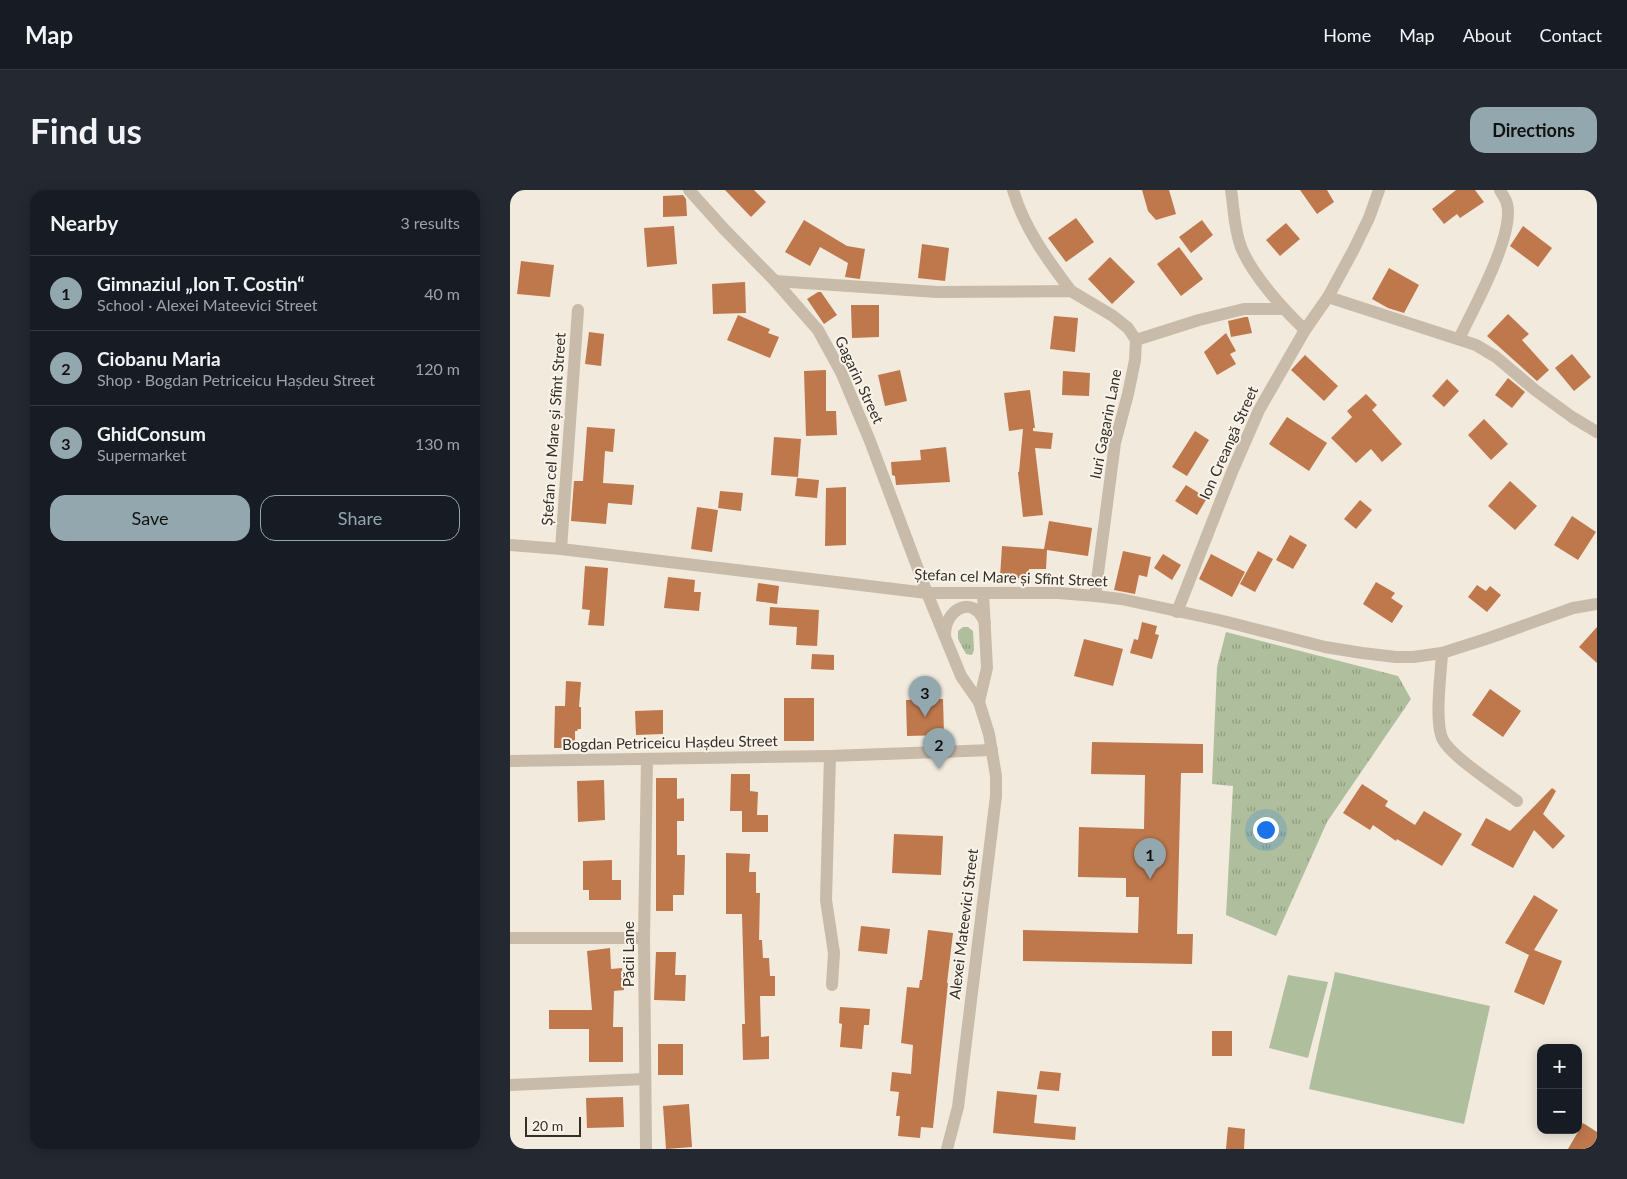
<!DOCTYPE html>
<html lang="en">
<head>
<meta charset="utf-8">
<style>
  :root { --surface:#171b24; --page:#242831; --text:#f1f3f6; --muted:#9ea1a6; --line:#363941; --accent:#93a7ae }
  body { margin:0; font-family:Lato,sans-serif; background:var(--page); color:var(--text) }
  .controls { position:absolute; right:15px; bottom:15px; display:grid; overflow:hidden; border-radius:10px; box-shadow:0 2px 12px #0003 }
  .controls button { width:45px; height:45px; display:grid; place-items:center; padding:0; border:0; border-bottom:1px solid var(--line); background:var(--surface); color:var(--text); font:25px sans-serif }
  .scale { position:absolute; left:15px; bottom:12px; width:56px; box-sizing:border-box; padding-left:5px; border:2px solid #362f29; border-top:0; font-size:14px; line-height:18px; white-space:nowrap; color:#362f29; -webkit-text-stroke:4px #f9f3e9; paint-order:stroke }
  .you { position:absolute; left:755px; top:639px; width:18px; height:18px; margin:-12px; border:4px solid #fff; border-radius:50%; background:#1a73e8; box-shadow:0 0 0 8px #1a73e833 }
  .badge { display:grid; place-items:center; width:32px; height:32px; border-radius:50%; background:var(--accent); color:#111; font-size:16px; font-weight:700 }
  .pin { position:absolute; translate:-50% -41px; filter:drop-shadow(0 1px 2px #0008) }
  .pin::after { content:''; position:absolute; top:26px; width:18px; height:15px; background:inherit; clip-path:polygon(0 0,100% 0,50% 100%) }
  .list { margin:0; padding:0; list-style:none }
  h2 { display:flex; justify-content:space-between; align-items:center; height:65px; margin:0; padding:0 20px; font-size:21px }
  h2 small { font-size:16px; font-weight:400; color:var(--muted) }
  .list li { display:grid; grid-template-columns:32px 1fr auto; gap:15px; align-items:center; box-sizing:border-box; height:75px; padding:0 20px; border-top:1px solid var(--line) }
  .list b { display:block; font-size:19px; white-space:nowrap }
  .list p { margin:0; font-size:16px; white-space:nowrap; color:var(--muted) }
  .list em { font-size:16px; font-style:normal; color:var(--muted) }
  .actions { display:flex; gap:10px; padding:15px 20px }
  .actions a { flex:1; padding:11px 0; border:1px solid var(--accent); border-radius:15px; text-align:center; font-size:18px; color:var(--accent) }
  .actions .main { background:var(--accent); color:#111 }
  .map { position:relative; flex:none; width:1087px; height:959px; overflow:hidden; border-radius:15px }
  header { display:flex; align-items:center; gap:30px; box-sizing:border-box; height:70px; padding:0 25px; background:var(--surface); border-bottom:1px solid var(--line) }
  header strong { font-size:24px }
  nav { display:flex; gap:28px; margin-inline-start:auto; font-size:18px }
  .intro { display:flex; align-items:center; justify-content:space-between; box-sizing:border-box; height:120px; padding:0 30px }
  h1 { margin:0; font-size:35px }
  .button { padding:12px 22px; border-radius:15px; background:var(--accent); color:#111; font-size:18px; font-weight:700 }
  main { display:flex; gap:30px; padding:0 30px }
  aside { flex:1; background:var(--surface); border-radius:15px; box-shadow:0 2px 12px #0003 }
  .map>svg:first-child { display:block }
  .grass { fill:url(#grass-tufts) }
  .pitch { fill:#afbf9d }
  .building { fill:#bf774c }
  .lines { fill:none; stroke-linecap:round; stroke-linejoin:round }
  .minor { stroke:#c8bba9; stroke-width:12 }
  .tertiary { stroke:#c8bba9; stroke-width:12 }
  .labels { text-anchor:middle; stroke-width:4; stroke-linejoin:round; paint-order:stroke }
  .street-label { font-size:15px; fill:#362f29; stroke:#f9f3e9 }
</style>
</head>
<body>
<header>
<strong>Map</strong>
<nav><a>Home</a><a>Map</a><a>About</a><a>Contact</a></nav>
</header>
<div class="intro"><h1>Find us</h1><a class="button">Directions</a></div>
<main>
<aside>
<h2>Nearby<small>3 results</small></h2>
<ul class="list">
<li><span class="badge">1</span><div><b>Gimnaziul „Ion T. Costin“</b><p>School · Alexei Mateevici Street</p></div><em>40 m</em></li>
<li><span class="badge">2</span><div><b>Ciobanu Maria</b><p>Shop · Bogdan Petriceicu Hașdeu Street</p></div><em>120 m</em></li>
<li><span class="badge">3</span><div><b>GhidConsum</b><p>Supermarket</p></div><em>130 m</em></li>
</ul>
<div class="actions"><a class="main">Save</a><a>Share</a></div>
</aside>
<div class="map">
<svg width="1087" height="959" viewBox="0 0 1087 959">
  <defs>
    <pattern id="grass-tufts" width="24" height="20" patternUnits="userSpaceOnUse" patternTransform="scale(1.25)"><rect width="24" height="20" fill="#afbf9d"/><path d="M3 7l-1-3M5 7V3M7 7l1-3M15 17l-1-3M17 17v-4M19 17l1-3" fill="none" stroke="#8f9c80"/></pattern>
  </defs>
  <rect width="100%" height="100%" fill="#f1eadd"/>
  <!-- grass -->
  <g class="grass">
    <polygon points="453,437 458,437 463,441 464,460 462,465 456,464 448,449 448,441"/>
    <polygon points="716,442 888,486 901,509 817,632 766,746 716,725 723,596 702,594 707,477"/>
  </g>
  <!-- pitch -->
  <g class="pitch">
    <polygon points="825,782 980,816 954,934 799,899"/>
    <polygon points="778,785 818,792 798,868 759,858"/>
  </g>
  <!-- building -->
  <g class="building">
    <polygon points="215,0 244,0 256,12 241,27"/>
    <polygon points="632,0 659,0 666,24 646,30 638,21"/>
    <polygon points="790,0 817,0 824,12 807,24"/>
    <polygon points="946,0 965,0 974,12 950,28 947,24 934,34 922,19"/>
    <polygon points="173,5 176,9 177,26 153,27 153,6"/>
    <polygon points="566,28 584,52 556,72 538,48"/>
    <polygon points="294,30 337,56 355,59 350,89 335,87 338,73 310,57 300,76 275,62"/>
    <polygon points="692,30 703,45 681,63 669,47"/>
    <polygon points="776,33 790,49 770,66 756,50"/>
    <polygon points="164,36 167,74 137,77 134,38"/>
    <polygon points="1013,36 1042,58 1028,77 1000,56"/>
    <polygon points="412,54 439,58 435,91 408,88"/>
    <polygon points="669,57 693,89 671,106 647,74"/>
    <polygon points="600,67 625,92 602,114 578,89"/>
    <polygon points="11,71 44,75 40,107 7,104"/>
    <polygon points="879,78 909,95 894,123 878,118 862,109"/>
    <polygon points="235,92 236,123 203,124 202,94"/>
    <polygon points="308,102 311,102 327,125 314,134 297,109"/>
    <polygon points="341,115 369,115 369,147 342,148"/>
    <polygon points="998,124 1019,144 1012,150 1039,180 1027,191 977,146"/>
    <polygon points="228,125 260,139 258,143 269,147 260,168 217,150"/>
    <polygon points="544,126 568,128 565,162 540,159"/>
    <polygon points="735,127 738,127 742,143 721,147 718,131"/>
    <polygon points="79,142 94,144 91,176 75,174"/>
    <polygon points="716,143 726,161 720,164 726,174 707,185 694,162"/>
    <polygon points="1062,164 1081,187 1064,201 1045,178"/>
    <polygon points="795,165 828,196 814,211 781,180"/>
    <polygon points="316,180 316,221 326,221 327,245 296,246 294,181"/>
    <polygon points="390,180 397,211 375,216 368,185"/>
    <polygon points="553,181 580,183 579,206 552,205"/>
    <polygon points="998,188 1015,202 1002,218 985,205"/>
    <polygon points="937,189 949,201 934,217 922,206"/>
    <polygon points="520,200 525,238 523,238 523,241 543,243 541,259 525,258 533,325 513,327 508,282 509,282 513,239 499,241 494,203"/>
    <polygon points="856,204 867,215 862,220 892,254 872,272 861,259 846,273 821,248 842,227 837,221"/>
    <polygon points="777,227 817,253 799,281 759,254"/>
    <polygon points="974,229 998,254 981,270 958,245"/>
    <polygon points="77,237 105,239 103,262 95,261 93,293 124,295 122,315 98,313 96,334 61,331 64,291 73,291"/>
    <polygon points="685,241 699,250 677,286 662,277"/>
    <polygon points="264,247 291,249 288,287 261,285"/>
    <polygon points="436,257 440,292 386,295 385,286 382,285 381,272 411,270 410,260"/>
    <polygon points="287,288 309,290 307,308 285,306"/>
    <polygon points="1000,291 1027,316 1005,340 978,316"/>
    <polygon points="676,295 697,308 687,325 665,311"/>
    <polygon points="336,297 336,355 315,356 316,298"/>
    <polygon points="210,301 233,303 231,321 208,318"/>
    <polygon points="850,310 862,320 846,339 834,329"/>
    <polygon points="187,317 208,320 202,362 181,359"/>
    <polygon points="1062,326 1086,342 1068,370 1044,355"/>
    <polygon points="539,331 582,338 578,366 537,360 536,379 519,379 519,389 490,387 492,356 534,359"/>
    <polygon points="780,345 797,355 783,379 766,370"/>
    <polygon points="613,361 641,367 637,387 629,385 625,404 604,400"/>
    <polygon points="748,361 763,369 745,402 730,394"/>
    <polygon points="653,364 671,375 662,390 644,378"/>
    <polygon points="701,364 735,382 722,407 689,389"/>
    <polygon points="75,376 98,378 94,436 78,435 80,420 72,419"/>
    <polygon points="158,387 185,390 184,402 191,402 189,421 154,418"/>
    <polygon points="866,392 885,403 881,408 893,416 882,433 853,414"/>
    <polygon points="248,393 269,396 267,414 246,411"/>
    <polygon points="967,395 976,401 980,396 991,405 977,422 958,407"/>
    <polygon points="260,417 309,420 307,456 286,455 287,437 259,435"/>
    <polygon points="632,432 647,436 645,444 649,445 642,469 620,463 624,449 628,450"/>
    <polygon points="1087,437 1087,473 1069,457"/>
    <polygon points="574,449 613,459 603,496 564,486"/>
    <polygon points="302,464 324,465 324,480 301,479"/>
    <polygon points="56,491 71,492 69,517 71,517 71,539 68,539 67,541 65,541 65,558 44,558 45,516 55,516"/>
    <polygon points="980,499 1011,521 993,547 962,525"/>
    <rect x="274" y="508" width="30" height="43"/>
    <polygon points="433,509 434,545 397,546 396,510"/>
    <polygon points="153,520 153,544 126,545 125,521"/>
    <polygon points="582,552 693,554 693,583 671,583 667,744 683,744 682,774 513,771 513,740 628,743 629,707 616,707 616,688 568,687 569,637 634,639 635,585 581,584"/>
    <polygon points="221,584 240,584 240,601 248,602 247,625 258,625 258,642 232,642 232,621 220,621"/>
    <polygon points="146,588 167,588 167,609 174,608 174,631 167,631 167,665 175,665 174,705 163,705 163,721 146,721"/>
    <polygon points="94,590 95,630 68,632 67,591"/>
    <polygon points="852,594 878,611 875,616 905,635 914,621 952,644 932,676 887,649 886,651 863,635 860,640 833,623"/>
    <polygon points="1042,598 1046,601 1033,624 1055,646 1043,659 1024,640 1003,678 961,655 976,628 1000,641"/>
    <polygon points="384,644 433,646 431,685 382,683"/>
    <polygon points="216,663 240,664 239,682 246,682 246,703 250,703 249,750 252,750 253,768 259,768 260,786 265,786 265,806 250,806 251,847 259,846 259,869 233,870 232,834 235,834 232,724 216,724"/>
    <polygon points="102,670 102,690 111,690 111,710 79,710 79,700 73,700 73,671"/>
    <polygon points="1024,705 1048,720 1024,760 1052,771 1034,815 1004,802 1019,765 995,753"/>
    <polygon points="351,736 380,739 377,764 348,761"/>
    <polygon points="418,740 443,743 437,793 438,793 423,938 411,937 410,948 388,946 390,926 386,926 389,902 380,901 382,882 401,884 403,855 391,853 397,797 409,798 410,790 412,790"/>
    <polygon points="100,758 101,779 112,778 114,800 104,801 103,837 113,837 113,872 79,872 79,839 39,839 39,820 82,820 77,761"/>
    <polygon points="146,762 166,762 165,785 176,785 175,811 144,810"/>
    <polygon points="330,817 360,819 359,835 354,835 352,859 330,857 332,834 329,833"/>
    <rect x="702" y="841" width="20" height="25"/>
    <rect x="148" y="854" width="25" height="31"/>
    <polygon points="530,881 551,883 549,901 527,899"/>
    <polygon points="487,901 527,905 524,933 566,937 565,950 483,943"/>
    <polygon points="113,907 114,937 77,938 76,908"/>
    <polygon points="179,914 182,957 156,959 153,916"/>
    <polygon points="1073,933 1087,942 1087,959 1058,959"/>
    <polygon points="718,937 735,939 734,959 716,959"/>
  </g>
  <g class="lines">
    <!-- minor -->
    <g class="minor">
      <polyline points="179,0 214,39 265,91 308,140 331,182 360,251 417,403"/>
      <path d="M503 0C514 38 537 69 561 101"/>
      <path d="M721 0C724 19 724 39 731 57 742 85 774 120 795 140"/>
      <polyline points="265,91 427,102 561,101 603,126 618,138 626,150 625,170 618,204 605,253 585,406"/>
      <polyline points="818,107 966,155 986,167 1025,200 1062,227 1087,242"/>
      <path d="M949 149C963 119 1005 45 997 14 996 9 992 4 990 0"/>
      <polyline points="626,150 689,130 734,119 773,119"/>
      <polyline points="51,359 68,120"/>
      <polyline points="667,422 722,282 749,220 795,140 818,107 844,59 859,28 869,0"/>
      <path d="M932 463C931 484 924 533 933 550 942 567 990 598 1007 611"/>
      <polyline points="320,566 316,710 324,763 322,795"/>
      <polyline points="0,571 320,566 482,560"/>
      <polyline points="0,748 134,748"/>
      <polyline points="0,895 135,889"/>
      <polyline points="136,959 134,748 137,570"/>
    </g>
    <!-- tertiary -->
    <g class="tertiary">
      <polyline points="0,355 51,359 417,403 549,403 585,406 611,409 709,430 815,457 852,463 886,467 903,467 932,463 979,448 1063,418 1087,414"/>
      <polyline points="417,403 451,486 469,512 479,544 486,586 486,606 448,917 437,959"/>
      <path d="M435 446C434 419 464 403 475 433"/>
      <polyline points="469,512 477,478 473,403"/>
    </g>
  </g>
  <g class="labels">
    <!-- street labels -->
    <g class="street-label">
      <text transform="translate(349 190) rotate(65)" y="5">Gagarin Street</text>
      <text transform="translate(596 234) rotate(-79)" y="5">Iuri Gagarin Lane</text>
      <text transform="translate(44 239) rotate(-86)" y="5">Ștefan cel Mare și Sfînt Street</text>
      <text transform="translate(719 253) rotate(-66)" y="5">Ion Creangă Street</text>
      <text transform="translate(501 388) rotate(2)" y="5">Ștefan cel Mare și Sfînt Street</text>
      <text transform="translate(160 553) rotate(-1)" y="5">Bogdan Petriceicu Hașdeu Street</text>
      <text transform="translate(454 734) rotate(-83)" y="5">Alexei Mateevici Street</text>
      <text transform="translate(119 764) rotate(-90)" y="5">Păcii Lane</text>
    </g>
  </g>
</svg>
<div class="controls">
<button>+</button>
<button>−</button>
</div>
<div class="scale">20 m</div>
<div class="you"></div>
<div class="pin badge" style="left:640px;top:689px">1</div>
<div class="pin badge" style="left:429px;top:579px">2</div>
<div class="pin badge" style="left:415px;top:527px">3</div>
</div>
</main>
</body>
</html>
